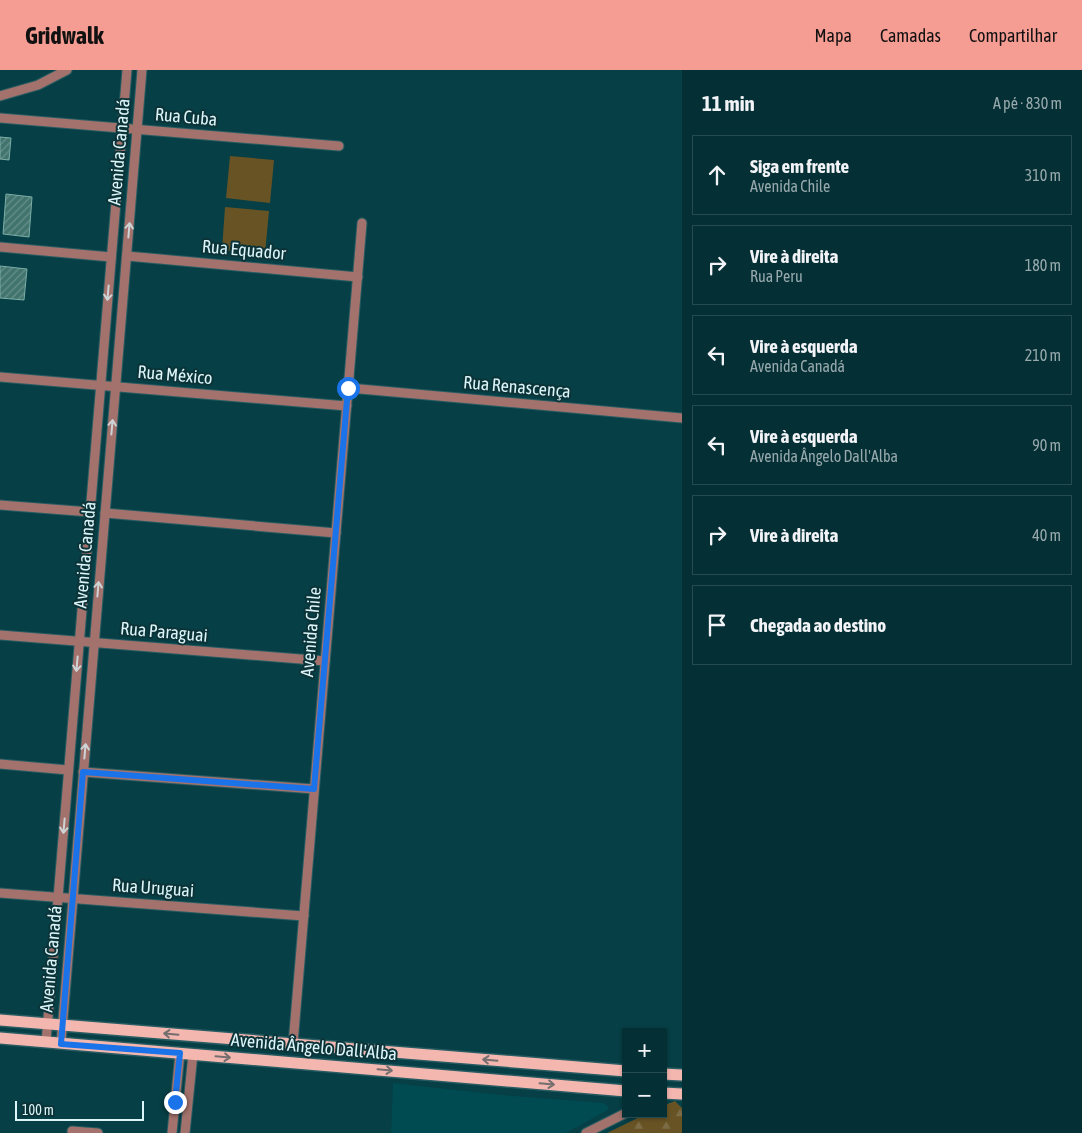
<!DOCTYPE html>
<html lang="pt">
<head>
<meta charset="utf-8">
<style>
  :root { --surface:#042f34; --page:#0d373c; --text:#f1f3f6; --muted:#97a9ac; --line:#254a4f; --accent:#f59c93 }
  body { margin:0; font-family:"Asap Condensed",sans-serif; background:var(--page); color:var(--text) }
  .controls { position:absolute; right:15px; bottom:15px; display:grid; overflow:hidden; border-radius:0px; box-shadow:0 1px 4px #0004 }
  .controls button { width:45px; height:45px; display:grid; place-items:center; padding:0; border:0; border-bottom:1px solid var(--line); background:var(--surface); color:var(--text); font:25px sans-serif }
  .scale { position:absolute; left:15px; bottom:12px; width:129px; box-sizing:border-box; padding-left:5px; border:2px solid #dcf5f9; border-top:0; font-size:14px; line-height:18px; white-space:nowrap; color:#dcf5f9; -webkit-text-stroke:4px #0b3338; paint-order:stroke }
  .stop { position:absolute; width:15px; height:15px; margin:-11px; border:4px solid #1a73e8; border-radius:50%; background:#fff }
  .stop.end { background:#1a73e8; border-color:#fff; box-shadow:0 1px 5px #0008 }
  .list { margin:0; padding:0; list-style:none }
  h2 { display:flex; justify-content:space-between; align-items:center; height:65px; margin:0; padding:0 20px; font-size:21px }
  h2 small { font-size:16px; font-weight:400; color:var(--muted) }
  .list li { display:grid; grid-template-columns:32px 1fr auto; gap:15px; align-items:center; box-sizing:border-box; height:80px; margin:0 10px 10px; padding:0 10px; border:1px solid var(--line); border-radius:0px }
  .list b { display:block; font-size:19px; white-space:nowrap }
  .list p { margin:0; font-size:16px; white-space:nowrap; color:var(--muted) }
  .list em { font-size:16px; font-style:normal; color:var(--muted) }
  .icon { flex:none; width:28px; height:28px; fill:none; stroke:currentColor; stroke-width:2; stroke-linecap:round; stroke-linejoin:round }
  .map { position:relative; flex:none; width:682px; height:1063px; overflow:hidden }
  header { display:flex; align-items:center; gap:30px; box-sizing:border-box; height:70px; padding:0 25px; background:var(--accent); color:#111 }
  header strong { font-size:24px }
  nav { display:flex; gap:28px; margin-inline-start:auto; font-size:18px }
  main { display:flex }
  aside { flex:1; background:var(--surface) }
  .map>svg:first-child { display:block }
  .built { fill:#004a51 }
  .forest { fill:url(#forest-firs) }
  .garden { fill:#675324 }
  .building { fill:url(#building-hatch); stroke:#7baea7 }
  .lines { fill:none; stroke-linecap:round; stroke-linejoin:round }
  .minor-casing { stroke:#285c62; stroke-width:11 }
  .major-casing { stroke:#285c62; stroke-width:14 }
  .minor { stroke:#a3726c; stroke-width:9 }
  .major { stroke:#f4b7b0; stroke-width:11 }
  .oneway { stroke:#ced4d6 }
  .oneway2 { stroke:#746e6e }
  .route { stroke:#1a73e8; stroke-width:6 }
  .labels { text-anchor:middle; stroke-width:4; stroke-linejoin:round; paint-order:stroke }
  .street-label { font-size:18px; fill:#dcf5f9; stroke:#0b3338 }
</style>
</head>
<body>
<header>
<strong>Gridwalk</strong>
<nav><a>Mapa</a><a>Camadas</a><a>Compartilhar</a></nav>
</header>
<main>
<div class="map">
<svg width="682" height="1063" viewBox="0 0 682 1063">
  <defs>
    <pattern id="forest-firs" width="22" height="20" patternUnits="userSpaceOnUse" patternTransform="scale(1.25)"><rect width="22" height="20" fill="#675324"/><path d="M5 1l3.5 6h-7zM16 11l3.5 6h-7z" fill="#7c6c45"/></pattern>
    <pattern id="building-hatch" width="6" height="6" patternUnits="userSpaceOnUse" patternTransform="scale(1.25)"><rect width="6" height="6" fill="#42746e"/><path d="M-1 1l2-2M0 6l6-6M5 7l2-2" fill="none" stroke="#668f8b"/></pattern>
  </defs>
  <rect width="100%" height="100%" fill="#063f45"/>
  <!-- built -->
  <polygon class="built" points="393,1013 501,1025 604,1033 608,1037 608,1040 566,1063 391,1063"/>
  <!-- forest -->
  <polygon class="forest" points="675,1031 682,1038 682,1063 607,1063 646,1044 663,1044 663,1036"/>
  <!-- garden -->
  <g class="garden">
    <polygon points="230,86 274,90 270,133 226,128"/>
    <polygon points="225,137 269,141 265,184 222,180"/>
  </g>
  <!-- building -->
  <g class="building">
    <polygon points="0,67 11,68 9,90 0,89"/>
    <polygon points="6,124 32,127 29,167 3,164"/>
    <polygon points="0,196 27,199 24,230 0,228"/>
  </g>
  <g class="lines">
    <!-- minor casing -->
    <g class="minor-casing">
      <g id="minor">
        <polyline points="0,26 38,15 67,0"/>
        <polyline points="0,48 339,76"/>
        <polyline points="0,177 111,187"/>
        <polyline points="127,186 358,207"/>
        <polyline points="0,307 347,336"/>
        <polyline points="349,318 682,348"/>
        <polyline points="0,435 90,442"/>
        <polyline points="105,443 336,463"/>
        <polyline points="0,565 325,591"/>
        <polyline points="0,694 68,700"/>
        <polyline points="83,702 314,719"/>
        <polyline points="0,823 304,846"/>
        <polyline points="46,972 127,0"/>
        <polyline points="61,973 142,0"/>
        <polyline points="293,974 362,153"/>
        <polyline points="72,1061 98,1063"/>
        <polyline points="172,1063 180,983"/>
        <polyline points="185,1063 193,984"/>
        <polyline points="586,1063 626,1043"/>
      </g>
    </g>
    <!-- major casing -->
    <g class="major-casing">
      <g id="major">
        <polyline points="0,950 626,1001"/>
        <polyline points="0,968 626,1021"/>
        <polyline points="663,1004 682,1005"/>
        <polyline points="663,1023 682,1024"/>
      </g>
    </g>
    <!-- minor -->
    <use href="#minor" class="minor"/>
    <!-- major -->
    <use href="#major" class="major"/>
  </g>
  <!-- one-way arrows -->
  <defs><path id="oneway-shaft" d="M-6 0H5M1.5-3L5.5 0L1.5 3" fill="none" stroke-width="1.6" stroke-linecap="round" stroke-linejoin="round" transform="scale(1.25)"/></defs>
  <g class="oneway">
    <use href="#oneway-shaft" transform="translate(129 160) rotate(-85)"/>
    <use href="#oneway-shaft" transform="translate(108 223) rotate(95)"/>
    <use href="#oneway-shaft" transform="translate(112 357) rotate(-85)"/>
    <use href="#oneway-shaft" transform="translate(98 519) rotate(-85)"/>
    <use href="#oneway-shaft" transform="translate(77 594) rotate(95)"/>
    <use href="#oneway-shaft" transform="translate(85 681) rotate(-85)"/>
    <use href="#oneway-shaft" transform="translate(64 756) rotate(95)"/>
  </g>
  <g class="oneway2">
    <use href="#oneway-shaft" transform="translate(171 964) rotate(-175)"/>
    <use href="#oneway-shaft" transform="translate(223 987) rotate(5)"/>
    <use href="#oneway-shaft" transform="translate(490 990) rotate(-175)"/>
    <use href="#oneway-shaft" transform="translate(385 1000) rotate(5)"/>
    <use href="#oneway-shaft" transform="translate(547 1014) rotate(5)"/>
  </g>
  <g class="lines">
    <!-- route -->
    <polyline class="route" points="175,1032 180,983 61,974 83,702 314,719 348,318"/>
  </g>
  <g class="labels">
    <!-- street labels -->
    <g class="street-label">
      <text transform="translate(186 47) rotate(5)" y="6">Rua Cuba</text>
      <text transform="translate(119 82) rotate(-85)" y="6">Avenida Canadá</text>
      <text transform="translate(244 180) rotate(5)" y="6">Rua Equador</text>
      <text transform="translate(175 305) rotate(5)" y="6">Rua México</text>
      <text transform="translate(517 317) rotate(5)" y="6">Rua Renascença</text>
      <text transform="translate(85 485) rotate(-85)" y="6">Avenida Canadá</text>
      <text transform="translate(164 562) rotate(5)" y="6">Rua Paraguai</text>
      <text transform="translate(311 562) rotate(-85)" y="6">Avenida Chile</text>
      <text transform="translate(153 818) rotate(4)" y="6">Rua Uruguai</text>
      <text transform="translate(51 889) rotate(-85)" y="6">Avenida Canadá</text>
      <text transform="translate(314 977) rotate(5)" y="6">Avenida Ângelo Dall'Alba</text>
    </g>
  </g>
</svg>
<div class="controls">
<button>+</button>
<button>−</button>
</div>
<div class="scale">100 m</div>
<div class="stop" style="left:348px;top:318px"></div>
<div class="stop end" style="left:175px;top:1032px"></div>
</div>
<aside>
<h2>11 min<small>A pé · 830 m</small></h2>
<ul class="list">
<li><svg class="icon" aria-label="ahead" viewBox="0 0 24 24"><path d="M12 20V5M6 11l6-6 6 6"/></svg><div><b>Siga em frente</b><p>Avenida Chile</p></div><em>310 m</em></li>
<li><svg class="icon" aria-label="right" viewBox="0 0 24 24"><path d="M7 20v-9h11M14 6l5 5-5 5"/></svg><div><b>Vire à direita</b><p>Rua Peru</p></div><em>180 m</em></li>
<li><svg class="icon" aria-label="left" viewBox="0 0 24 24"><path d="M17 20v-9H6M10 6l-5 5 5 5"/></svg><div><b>Vire à esquerda</b><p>Avenida Canadá</p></div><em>210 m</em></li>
<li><svg class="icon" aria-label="left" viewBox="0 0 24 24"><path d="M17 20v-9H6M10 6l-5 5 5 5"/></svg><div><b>Vire à esquerda</b><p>Avenida Ângelo Dall'Alba</p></div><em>90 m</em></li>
<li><svg class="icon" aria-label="right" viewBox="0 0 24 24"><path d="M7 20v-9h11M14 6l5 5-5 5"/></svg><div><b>Vire à direita</b></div><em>40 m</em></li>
<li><svg class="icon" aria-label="arrive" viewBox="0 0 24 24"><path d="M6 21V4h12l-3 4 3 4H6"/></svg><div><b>Chegada ao destino</b></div></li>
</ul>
</aside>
</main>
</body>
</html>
